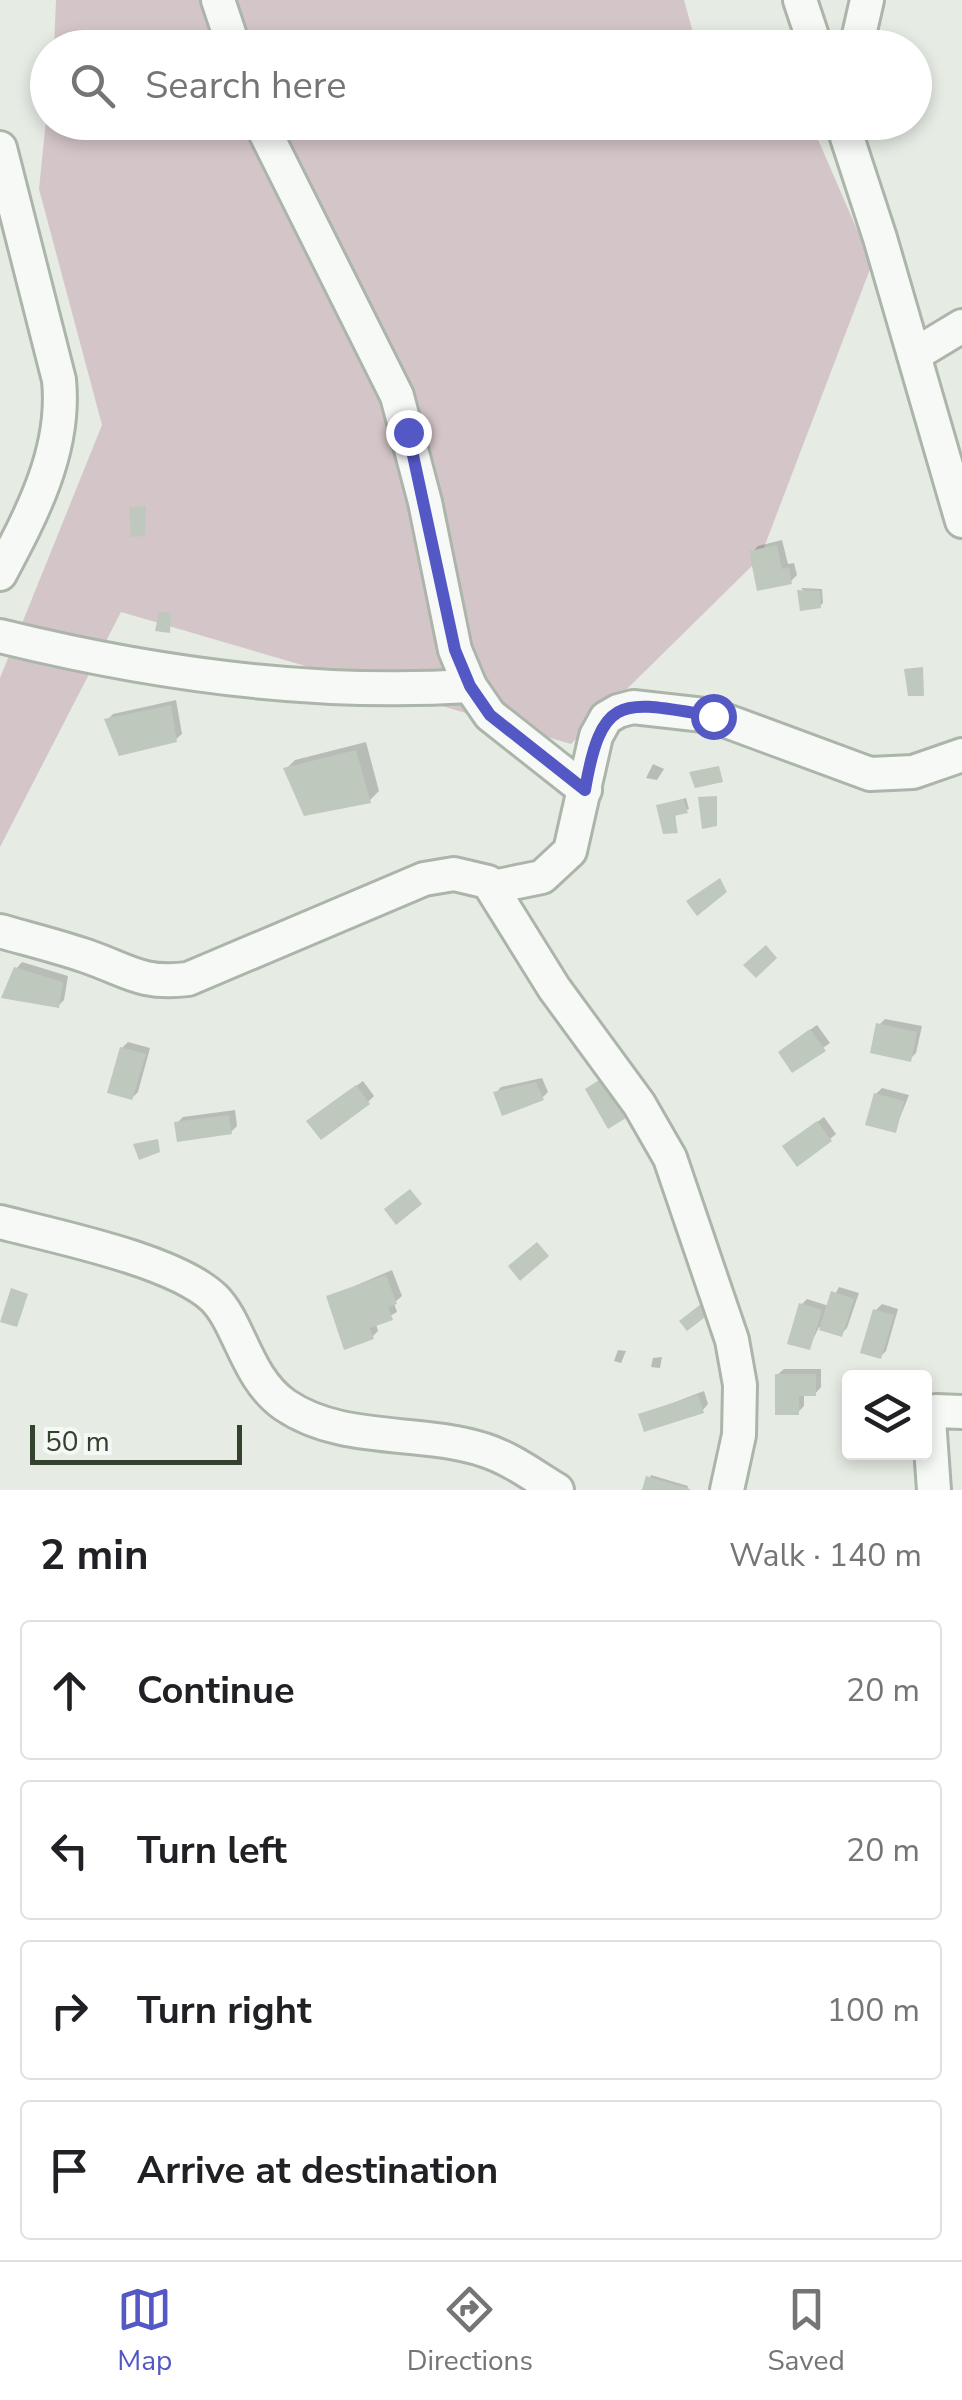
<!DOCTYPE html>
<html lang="en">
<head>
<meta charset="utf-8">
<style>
  :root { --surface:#fff; --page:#f2f2f2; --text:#202124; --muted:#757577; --line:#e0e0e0; --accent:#5458c5 }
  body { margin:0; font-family:"Nunito Sans",sans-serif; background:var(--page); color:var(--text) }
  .controls { position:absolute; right:30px; bottom:30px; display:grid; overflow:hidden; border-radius:10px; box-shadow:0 5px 15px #0003 }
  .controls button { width:90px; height:90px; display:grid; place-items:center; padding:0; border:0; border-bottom:2px solid var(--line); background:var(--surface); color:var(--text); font:50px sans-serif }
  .scale { position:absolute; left:30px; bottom:25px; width:212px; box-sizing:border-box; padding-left:10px; border:5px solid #32422d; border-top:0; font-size:28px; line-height:35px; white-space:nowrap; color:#32422d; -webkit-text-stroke:8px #f5f8f4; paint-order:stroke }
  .stop { position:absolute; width:30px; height:30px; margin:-22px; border:8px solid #5458c5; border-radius:50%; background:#fff }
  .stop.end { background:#5458c5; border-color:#fff; box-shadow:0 2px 10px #0008 }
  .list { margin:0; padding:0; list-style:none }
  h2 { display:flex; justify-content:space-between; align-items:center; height:130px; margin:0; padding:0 40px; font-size:42px }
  h2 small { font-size:32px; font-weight:400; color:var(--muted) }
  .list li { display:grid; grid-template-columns:65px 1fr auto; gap:30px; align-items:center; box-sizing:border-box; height:140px; margin:0 20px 20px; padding:0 20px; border:2px solid var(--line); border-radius:10px }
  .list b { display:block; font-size:38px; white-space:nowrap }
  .list em { font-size:32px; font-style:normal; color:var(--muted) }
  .icon { flex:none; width:55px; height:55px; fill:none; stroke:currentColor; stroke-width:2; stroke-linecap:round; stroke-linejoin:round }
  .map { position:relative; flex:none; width:962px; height:1490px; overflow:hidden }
  .search { position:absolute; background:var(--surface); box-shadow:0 5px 15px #0003; left:30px; right:30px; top:30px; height:110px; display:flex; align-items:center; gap:25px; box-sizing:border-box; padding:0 35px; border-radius:55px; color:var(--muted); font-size:38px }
  .sheet { height:770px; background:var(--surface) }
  nav { display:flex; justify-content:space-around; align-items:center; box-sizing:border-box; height:140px; border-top:2px solid var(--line); background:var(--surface); font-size:28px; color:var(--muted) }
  nav a { display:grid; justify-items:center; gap:5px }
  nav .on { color:var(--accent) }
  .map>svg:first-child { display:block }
  .green { fill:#d4c6c8 }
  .shadow { fill:#0003 }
  .building { fill:#bfc8bc }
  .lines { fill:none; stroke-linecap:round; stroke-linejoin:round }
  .minor-casing { stroke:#acb5a9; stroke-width:38 }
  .minor { stroke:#f7f9f7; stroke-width:32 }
  .route { stroke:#5458c5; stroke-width:12 }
</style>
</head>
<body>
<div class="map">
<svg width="962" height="1490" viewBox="0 0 962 1490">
  <rect width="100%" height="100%" fill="#e6ebe4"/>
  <!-- green -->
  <g class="green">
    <polygon points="56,0 684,0 697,47 54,48"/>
    <polygon points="47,110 48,122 797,122 816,135 872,264 760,558 571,744 121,612 0,847 0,678 102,425 39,189"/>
  </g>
  <!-- shadow -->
  <g class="shadow">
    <polygon points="782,540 788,564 794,563 797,575 791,581 752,552 758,546"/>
    <polygon points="801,588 822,589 823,603 820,606"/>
    <polygon points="176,700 182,734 175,740 107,720 113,714"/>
    <polygon points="366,742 379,791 369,801 286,769 295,760"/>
    <polygon points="653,764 664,769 657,780 646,778"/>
    <polygon points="686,798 689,809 675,814 677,830 658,806"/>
    <polygon points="22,962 68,976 64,1000 58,1006 16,969"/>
    <polygon points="885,1019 922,1026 916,1053 910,1059 879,1025"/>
    <polygon points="817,1025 830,1043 792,1069 787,1046"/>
    <polygon points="128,1042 150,1048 138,1092 132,1098 122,1048"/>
    <polygon points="542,1078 548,1092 542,1098 496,1093 501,1087"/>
    <polygon points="363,1081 374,1096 368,1102 316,1115"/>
    <polygon points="882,1088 909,1095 895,1130 876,1094"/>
    <polygon points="235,1110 237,1126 231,1132 177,1123 183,1117"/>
    <polygon points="824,1117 836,1134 830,1139 791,1141"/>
    <polygon points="392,1270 402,1296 394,1303 397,1312 376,1324 378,1331 372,1337 329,1297"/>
    <polygon points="839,1287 859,1293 847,1328 841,1334 819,1327 809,1348 801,1305 807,1299 829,1306"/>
    <polygon points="882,1304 898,1309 886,1351 880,1357 876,1310"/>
    <polygon points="618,1350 626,1351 621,1363 614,1361"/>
    <polygon points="662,1357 660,1368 651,1367 653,1358"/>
    <polygon points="784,1369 821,1369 821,1387 815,1394 804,1393 804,1406 798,1412 777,1375"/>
    <polygon points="704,1391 708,1404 702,1411 641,1415"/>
    <polygon points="651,1475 688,1486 687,1490 645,1490"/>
  </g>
  <!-- building -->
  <g class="building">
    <polygon points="146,506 145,536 131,537 129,507"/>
    <polygon points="777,545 782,569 789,567 792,584 757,591 749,551"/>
    <polygon points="797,590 820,591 821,608 800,611"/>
    <polygon points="159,612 171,613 170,633 155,631"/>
    <polygon points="923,667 924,696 908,696 904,669"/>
    <polygon points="171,705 177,742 119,756 104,719"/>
    <polygon points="356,750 371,803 304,816 283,768"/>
    <polygon points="719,766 723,782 695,788 689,772"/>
    <polygon points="717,796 717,826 702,829 698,797"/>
    <polygon points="683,799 688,813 674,816 678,833 663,834 656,805"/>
    <polygon points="720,878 727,892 697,916 686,901"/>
    <polygon points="766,945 777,958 756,978 743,965"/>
    <polygon points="14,967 63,982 59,1008 1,998"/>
    <polygon points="876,1023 917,1032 911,1062 870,1053"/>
    <polygon points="810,1029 826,1051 792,1073 778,1052"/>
    <polygon points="120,1047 146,1054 132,1100 107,1093"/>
    <polygon points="604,1077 629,1116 608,1129 585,1089"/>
    <polygon points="536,1082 544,1100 502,1116 493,1092"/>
    <polygon points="356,1085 370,1104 321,1140 306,1121"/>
    <polygon points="874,1093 904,1101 896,1133 865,1125"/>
    <polygon points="229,1115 232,1134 177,1142 174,1122"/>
    <polygon points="817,1121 832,1141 797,1167 782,1146"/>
    <polygon points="158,1139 160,1152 139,1160 133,1144"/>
    <polygon points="410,1189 422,1204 396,1225 384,1209"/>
    <polygon points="537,1242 549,1256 520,1281 508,1266"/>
    <polygon points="386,1275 397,1304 388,1307 393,1320 370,1328 374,1339 344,1350 326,1296"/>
    <polygon points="11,1288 28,1294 17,1327 0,1322"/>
    <polygon points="831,1291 854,1299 842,1337 819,1330"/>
    <polygon points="799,1303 822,1310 810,1350 787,1344"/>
    <polygon points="701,1304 709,1314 687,1331 679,1321"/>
    <polygon points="873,1309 894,1315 881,1359 860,1353"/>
    <polygon points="775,1374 816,1374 816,1396 799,1396 799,1415 775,1415"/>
    <polygon points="698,1395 704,1413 644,1432 638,1414"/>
    <polygon points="646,1476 690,1489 690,1490 642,1490"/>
  </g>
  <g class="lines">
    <!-- minor casing -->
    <g class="minor-casing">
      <g id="minor">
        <polyline points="218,0 234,48"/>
        <polyline points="800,0 816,48"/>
        <polyline points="856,48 867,0"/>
        <polyline points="260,122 397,396 425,502 455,650 470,686 490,715 585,790"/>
        <polyline points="842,122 880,238 962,521"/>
        <path d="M0 148 59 380C66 450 32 514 0 574"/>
        <polyline points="914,355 962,326"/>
        <path d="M0 636C154 674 312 696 470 686"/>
        <polyline points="493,887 542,877 570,851 596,736 606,718 618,711 633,707 713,716 870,774 913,772 962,755"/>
        <path d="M0 931C28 939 56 946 83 955 126 969 139 985 188 979L424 879 454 874 488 882 554 988 639 1104 670 1158 732 1340 740 1385 739 1435 727 1490"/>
        <path d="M0 1222C54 1236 174 1260 214 1298 240 1324 246 1378 285 1405 342 1444 421 1429 484 1450 510 1458 534 1476 557 1490"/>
        <polyline points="934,1490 929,1419 936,1411 962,1412"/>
      </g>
    </g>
    <!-- minor -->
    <use href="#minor" class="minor"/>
  </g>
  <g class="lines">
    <!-- route -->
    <path class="route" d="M408 432 455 650 470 686 490 715 585 790C602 690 624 702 713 716"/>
  </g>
</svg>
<div class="controls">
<button><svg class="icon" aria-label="layers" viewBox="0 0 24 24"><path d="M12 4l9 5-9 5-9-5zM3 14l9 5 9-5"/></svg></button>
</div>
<div class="scale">50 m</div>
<div class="stop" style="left:713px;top:716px"></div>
<div class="stop end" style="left:408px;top:432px"></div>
<div class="search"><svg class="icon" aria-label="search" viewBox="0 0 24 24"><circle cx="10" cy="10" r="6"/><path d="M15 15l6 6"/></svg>Search here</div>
</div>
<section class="sheet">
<h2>2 min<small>Walk · 140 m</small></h2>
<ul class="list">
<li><svg class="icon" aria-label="ahead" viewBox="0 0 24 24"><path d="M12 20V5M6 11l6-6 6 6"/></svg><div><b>Continue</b></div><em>20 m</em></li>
<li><svg class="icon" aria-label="left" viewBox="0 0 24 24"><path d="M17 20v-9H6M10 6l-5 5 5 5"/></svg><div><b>Turn left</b></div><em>20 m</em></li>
<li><svg class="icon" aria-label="right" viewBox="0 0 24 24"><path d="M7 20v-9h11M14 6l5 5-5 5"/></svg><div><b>Turn right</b></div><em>100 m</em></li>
<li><svg class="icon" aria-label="arrive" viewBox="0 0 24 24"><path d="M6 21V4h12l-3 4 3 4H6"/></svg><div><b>Arrive at destination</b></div></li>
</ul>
</section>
<nav>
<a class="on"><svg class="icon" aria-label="map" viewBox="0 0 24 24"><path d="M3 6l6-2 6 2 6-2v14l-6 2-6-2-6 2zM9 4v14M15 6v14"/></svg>Map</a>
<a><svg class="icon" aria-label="directions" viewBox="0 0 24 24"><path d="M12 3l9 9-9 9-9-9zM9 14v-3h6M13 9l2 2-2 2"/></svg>Directions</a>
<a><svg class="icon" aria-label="saved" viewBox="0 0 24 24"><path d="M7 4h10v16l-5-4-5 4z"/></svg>Saved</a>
</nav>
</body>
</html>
